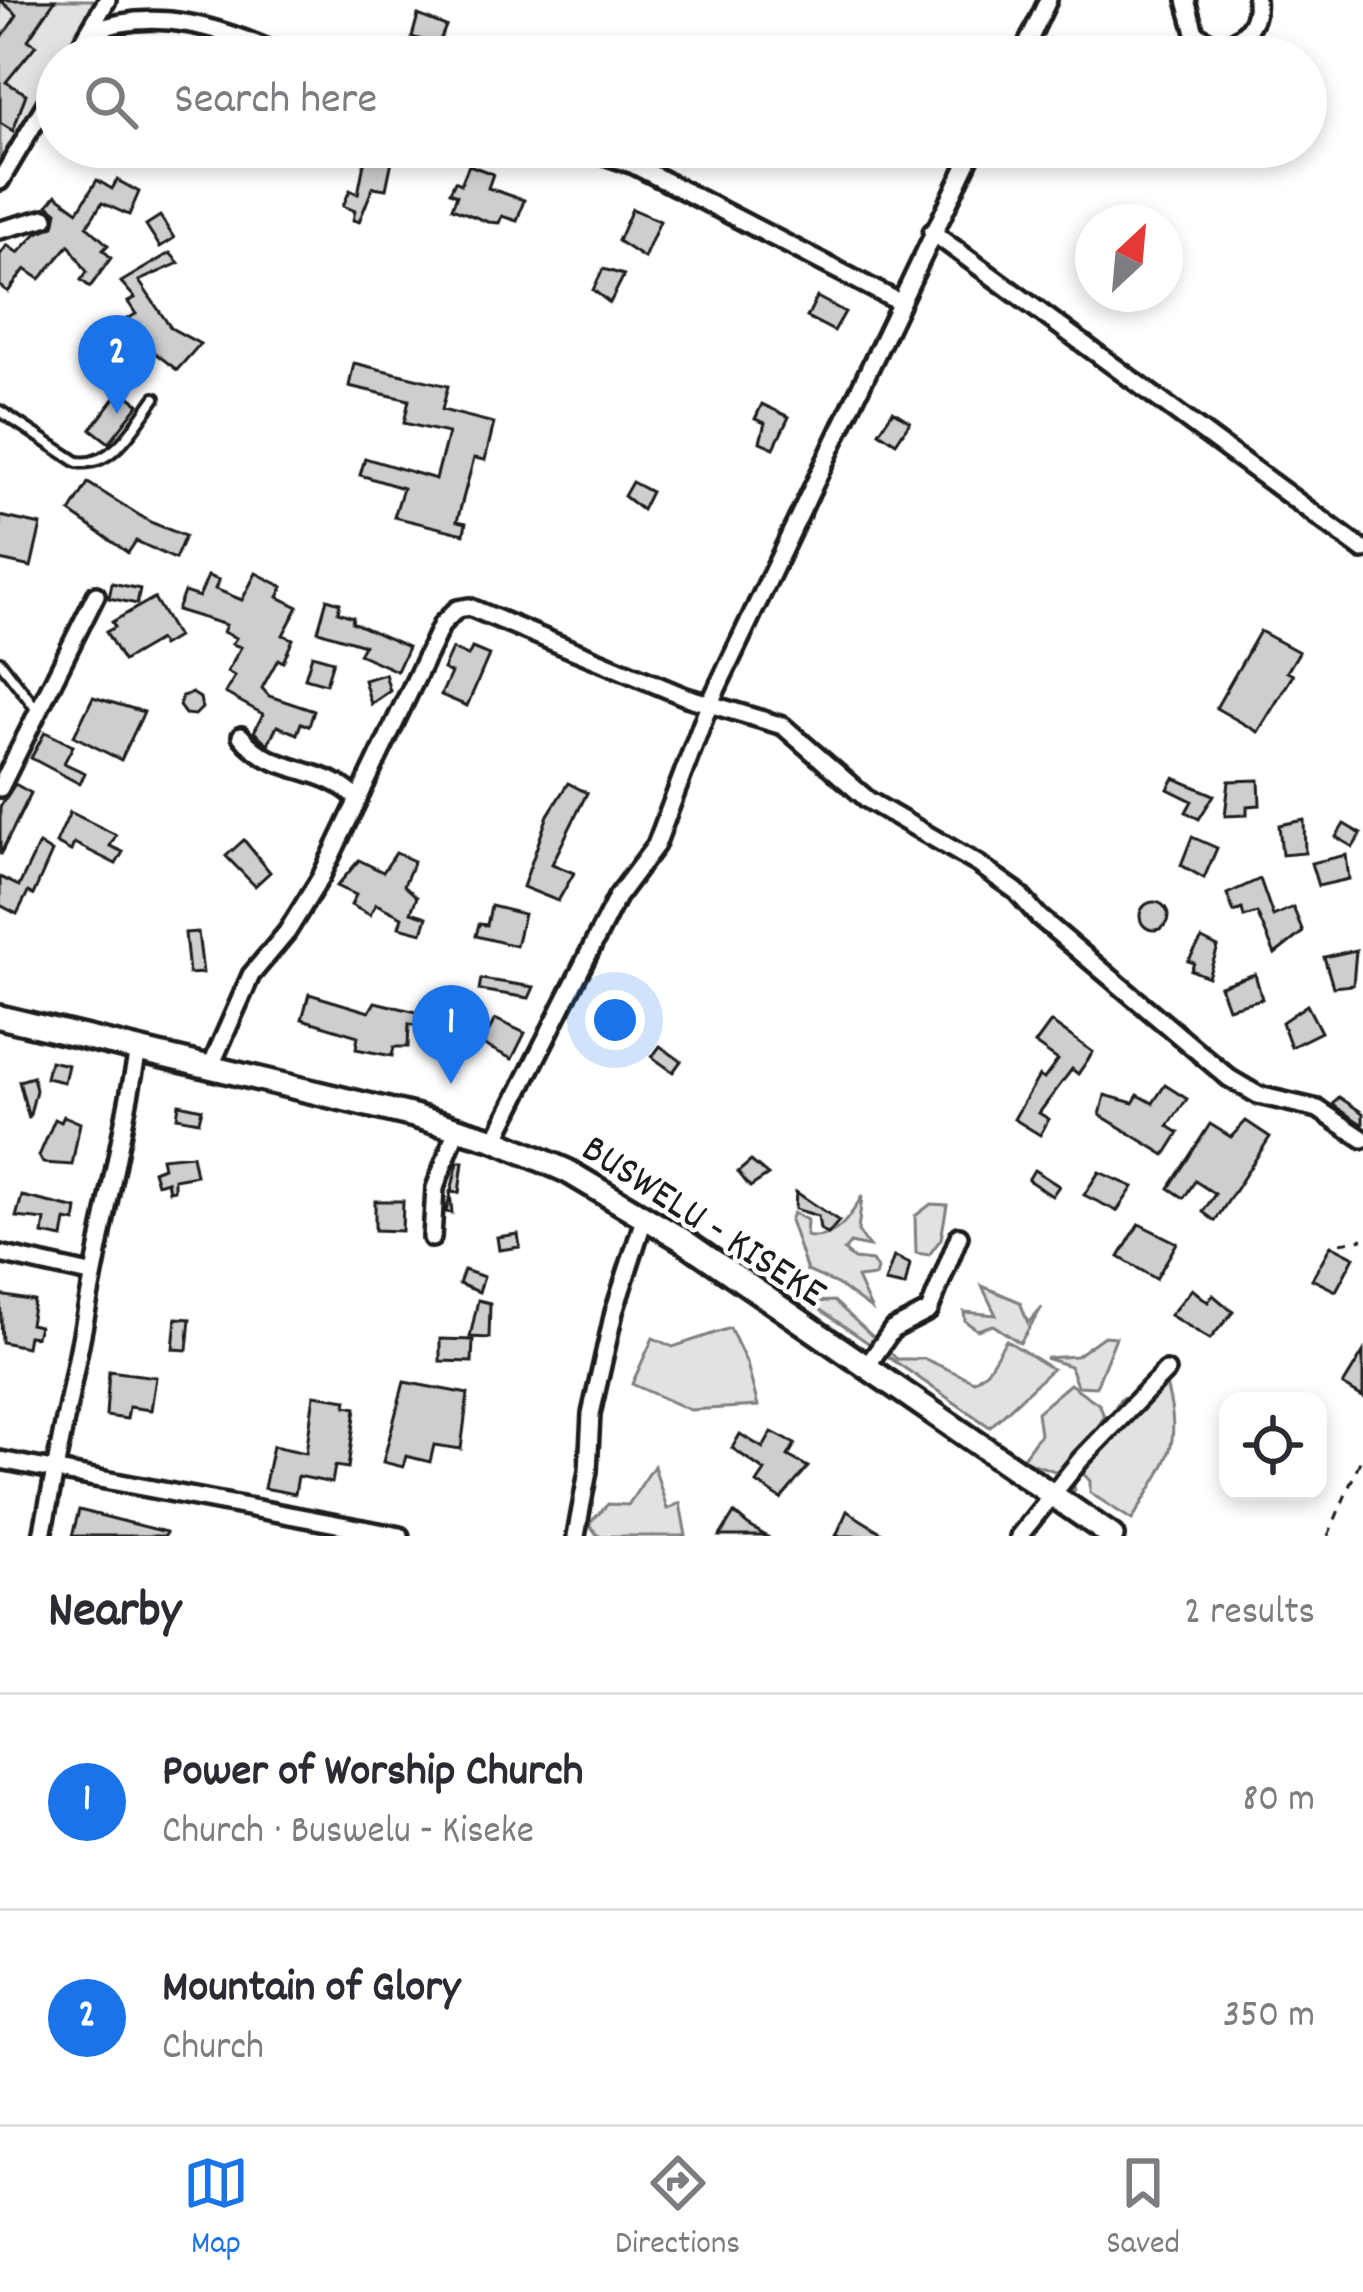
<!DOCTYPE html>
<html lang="en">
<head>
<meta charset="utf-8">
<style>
  :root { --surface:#fff; --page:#f2f2f3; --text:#2b2b33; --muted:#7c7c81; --line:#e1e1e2; --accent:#1a73e8 }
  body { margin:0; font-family:Dekko,sans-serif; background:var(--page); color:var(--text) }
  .controls { position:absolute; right:36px; bottom:36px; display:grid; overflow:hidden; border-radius:24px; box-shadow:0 6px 18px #0003 }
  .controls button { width:108px; height:108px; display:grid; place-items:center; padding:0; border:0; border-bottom:3px solid var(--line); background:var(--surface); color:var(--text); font:60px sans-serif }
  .compass { position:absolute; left:1075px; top:204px; width:108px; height:108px; border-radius:50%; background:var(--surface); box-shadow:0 6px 18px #0003; rotate:26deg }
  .you { position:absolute; left:615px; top:1020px; width:42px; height:42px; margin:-30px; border:9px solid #fff; border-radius:50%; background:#1a73e8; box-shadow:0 0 0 18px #1a73e833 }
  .badge { display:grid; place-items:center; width:78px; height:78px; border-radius:50%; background:var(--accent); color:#fff; font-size:39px; font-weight:700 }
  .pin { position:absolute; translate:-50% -99px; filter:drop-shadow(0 3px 6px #0008) }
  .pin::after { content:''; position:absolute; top:63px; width:42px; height:36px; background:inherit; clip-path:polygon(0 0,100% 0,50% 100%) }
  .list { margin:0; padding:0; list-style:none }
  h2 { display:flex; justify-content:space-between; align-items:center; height:156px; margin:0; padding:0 48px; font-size:51px }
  h2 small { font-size:39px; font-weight:400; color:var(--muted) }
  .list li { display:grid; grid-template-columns:78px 1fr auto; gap:36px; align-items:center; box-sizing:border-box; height:216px; padding:0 48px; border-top:3px solid var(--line) }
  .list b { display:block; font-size:45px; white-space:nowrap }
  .list p { margin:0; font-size:39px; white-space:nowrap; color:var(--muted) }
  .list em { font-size:39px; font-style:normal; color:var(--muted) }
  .icon { flex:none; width:66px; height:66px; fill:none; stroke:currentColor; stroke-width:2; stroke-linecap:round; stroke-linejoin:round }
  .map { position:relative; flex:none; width:1363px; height:1536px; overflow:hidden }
  .search { position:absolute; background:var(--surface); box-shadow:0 6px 18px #0003; left:36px; right:36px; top:36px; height:132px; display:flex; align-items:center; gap:30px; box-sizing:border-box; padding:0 42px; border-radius:66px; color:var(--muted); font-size:45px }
  .sheet { height:588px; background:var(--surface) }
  nav { display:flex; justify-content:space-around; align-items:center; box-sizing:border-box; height:168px; border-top:3px solid var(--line); background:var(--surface); font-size:33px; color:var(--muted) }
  nav a { display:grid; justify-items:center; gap:6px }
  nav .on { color:var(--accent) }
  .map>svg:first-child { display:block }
  .green { fill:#e2e2e2; stroke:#7f7f7f; stroke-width:3 }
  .building { fill:#cecece; stroke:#1c1c1c; stroke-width:3 }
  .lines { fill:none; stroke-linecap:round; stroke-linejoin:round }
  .lane-casing { stroke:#1c1c1c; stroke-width:16 }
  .street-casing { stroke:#1c1c1c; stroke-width:24 }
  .secondary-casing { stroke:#1c1c1c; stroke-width:30 }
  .path { stroke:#1c1c1c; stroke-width:3; stroke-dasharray:9 9; stroke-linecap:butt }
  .lane { stroke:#fff; stroke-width:8 }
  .street { stroke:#fff; stroke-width:15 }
  .secondary { stroke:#fff; stroke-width:21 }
  .labels { text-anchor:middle; stroke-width:9; stroke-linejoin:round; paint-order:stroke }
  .street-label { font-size:42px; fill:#1c1c1c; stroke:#fff }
</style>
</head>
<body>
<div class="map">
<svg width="1363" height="1536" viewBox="0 0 1363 1536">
  <rect width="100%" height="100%" fill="#fff"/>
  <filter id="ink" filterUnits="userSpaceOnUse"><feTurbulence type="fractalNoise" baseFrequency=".00833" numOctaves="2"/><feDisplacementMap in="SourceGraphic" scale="24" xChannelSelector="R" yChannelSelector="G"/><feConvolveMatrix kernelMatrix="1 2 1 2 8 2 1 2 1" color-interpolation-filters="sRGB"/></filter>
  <g filter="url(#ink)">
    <!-- green -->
    <g class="green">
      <polygon points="0,0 104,0 68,57 57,57 57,76 0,168"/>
      <path d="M862 1196 858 1231 869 1247 850 1243 844 1251 854 1259 872 1261 877 1269 875 1276 857 1278 871 1309 837 1284 807 1271 790 1220 793 1213 807 1220 806 1236C834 1242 850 1218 862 1196Z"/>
      <polygon points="931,1204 947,1205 941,1239 929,1255 916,1253 915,1216"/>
      <polygon points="982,1286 1020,1302 1028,1323 1042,1307 1020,1343 993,1325 977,1330 965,1321 964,1312 996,1315"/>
      <polygon points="834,1301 897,1359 925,1359 974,1381 987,1371 1006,1340 1052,1369 990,1427 809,1302"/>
      <polygon points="730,1328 747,1364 758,1406 690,1410 632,1384 653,1338 673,1347"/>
      <polygon points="1104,1336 1116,1337 1096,1387 1077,1386 1070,1366 1045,1358 1076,1356"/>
      <path d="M1165 1381C1185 1449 1165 1462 1132 1520L1090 1493V1481L1080 1470 1120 1399Z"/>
      <polygon points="1070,1384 1100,1405 1104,1417 1071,1469 1075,1491 1061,1473 1021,1460 1040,1434 1037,1412"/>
      <polygon points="654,1466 667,1509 680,1503 686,1536 598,1536 589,1524 608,1504 628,1505"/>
    </g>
    <!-- building -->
    <g class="building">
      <polygon points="0,0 55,0 28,40 36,45 6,82 26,94 13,131 0,123 0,40 17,15"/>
      <polygon points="418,15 446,26 438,45 412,37"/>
      <polygon points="367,148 394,151 386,189 373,187 359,222 353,220 355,211 343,206 350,190 358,194"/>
      <polygon points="469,165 493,174 488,188 524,200 517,221 502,216 499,223 488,222 452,208 457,195 450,192 455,181 461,184"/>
      <polygon points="97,180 112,189 117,180 139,192 129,215 102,203 87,226 108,245 103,250 111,258 90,287 81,280 87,272 69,245 40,279 25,269 8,292 0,286 0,255 7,245 18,253 37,233 54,226 57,212 48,205 56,195 78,211"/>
      <polygon points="632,209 660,221 644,258 618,241"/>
      <polygon points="160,216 174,238 160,247 146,225"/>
      <polygon points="170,253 179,263 139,281 171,328 200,344 177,370 138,340 125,320 136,314 128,302 135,298 121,282"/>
      <polygon points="603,269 624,275 610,303 593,290"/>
      <polygon points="817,297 845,312 834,331 807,317"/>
      <polygon points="354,363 448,386 442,410 494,423 485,460 474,458 457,521 466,523 464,534 394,517 403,488 360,475 365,458 436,479 448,433 404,423 409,400 349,386"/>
      <polygon points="121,390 139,404 109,443 91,429"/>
      <polygon points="762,404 789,417 774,448 760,442 765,423 755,419"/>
      <polygon points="893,411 910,422 896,443 879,432"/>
      <polygon points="632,482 651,492 642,510 624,496"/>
      <polygon points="88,483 150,522 185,536 175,559 136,541 128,553 70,512"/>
      <polygon points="0,516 41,525 31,567 0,560"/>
      <polygon points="256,573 283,587 278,597 298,607 283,635 293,639 283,662 278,659 262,688 269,696 314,711 309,726 301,723 297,734 277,726 268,744 254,732 263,714 225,693 235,676 227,672 241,647 232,644 236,638 223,632 226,625 177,610 184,592 199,597 208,576 219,580 215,589 242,600"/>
      <polygon points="112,583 140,589 137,604 109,598"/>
      <polygon points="154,598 177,637 162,646 159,640 123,661 106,632 115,627 112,622"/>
      <polygon points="327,599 340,603 338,612 353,617 352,622 408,647 397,671 359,654 364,645 318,631"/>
      <polygon points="1260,631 1299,652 1287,672 1293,675 1258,732 1216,708"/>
      <polygon points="472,648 489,655 467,706 441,695 451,673 443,669 452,649 468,656"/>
      <polygon points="312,655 333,661 326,684 305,678"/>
      <polygon points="385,674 390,691 371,704 364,680"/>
      <polygon points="192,693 200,698 202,708 195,715 185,714 179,706 182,696"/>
      <polygon points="93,697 144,712 121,760 74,736"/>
      <polygon points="45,732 73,746 64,763 85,773 80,784 31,758"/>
      <polygon points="1174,778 1214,795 1199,819 1186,812 1192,801 1168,789"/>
      <polygon points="1259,780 1260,805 1247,806 1247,815 1225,816 1229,781"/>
      <polygon points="568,783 587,793 552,864 574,873 558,901 523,887 548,815"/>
      <polygon points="15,784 31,793 0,855 0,807"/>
      <polygon points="70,812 116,835 110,846 123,852 116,864 74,843 71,851 56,843"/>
      <polygon points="1304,820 1305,853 1282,855 1279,825"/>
      <polygon points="1344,824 1361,834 1353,847 1336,837"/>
      <polygon points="1192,837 1217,848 1204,878 1181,865"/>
      <polygon points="244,840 270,872 255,886 226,856"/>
      <polygon points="39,844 52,852 33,895 28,892 17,914 0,905 0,877 19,886"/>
      <polygon points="396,853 414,861 404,885 417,897 411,912 427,917 422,933 399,927 402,917 376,904 370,915 351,905 356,895 337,886 359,860 383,872"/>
      <polygon points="1346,855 1349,879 1318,886 1311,863"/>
      <polygon points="1260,879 1273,916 1293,907 1303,932 1275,954 1257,913 1244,917 1242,909 1234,912 1227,894"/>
      <circle cx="1154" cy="916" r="14"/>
      <polygon points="491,906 524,914 516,946 476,936 479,924 487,925"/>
      <polygon points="198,932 203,973 189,974 185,933"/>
      <polygon points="1202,939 1218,947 1208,977 1191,970 1194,963 1188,961"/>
      <polygon points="1356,950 1353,985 1333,987 1324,957"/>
      <polygon points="1255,974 1262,999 1228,1008 1220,986"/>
      <polygon points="481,979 534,987 529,998 479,990"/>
      <polygon points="309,994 369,1012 375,1002 429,1015 426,1028 409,1024 408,1047 394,1047 392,1056 356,1049 358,1036 302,1019"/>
      <polygon points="1307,1005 1321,1032 1291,1047 1282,1022"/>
      <polygon points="495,1019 525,1033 512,1059 482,1044"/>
      <polygon points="1051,1022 1093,1052 1078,1074 1072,1069 1039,1113 1049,1119 1040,1135 1014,1119 1039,1076 1044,1079 1058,1060 1035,1044"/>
      <polygon points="660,1046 681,1061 673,1072 652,1057"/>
      <polygon points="50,1061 68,1065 64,1082 46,1078"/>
      <polygon points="33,1077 36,1090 29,1119 19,1081"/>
      <polygon points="1165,1085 1187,1099 1168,1126 1179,1133 1165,1155 1100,1115 1105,1095 1133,1103 1138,1095 1153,1103"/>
      <polygon points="1339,1097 1363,1113 1363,1125 1333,1105"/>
      <polygon points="179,1104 202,1109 199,1121 177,1117"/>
      <polygon points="64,1116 80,1123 72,1165 43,1163 39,1156 55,1119 61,1122"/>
      <polygon points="1246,1121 1270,1137 1215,1221 1203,1212 1215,1194 1195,1181 1184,1198 1169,1188 1210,1124 1231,1137"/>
      <polygon points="192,1155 196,1175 174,1179 174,1190 169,1191 167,1181 157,1184 153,1171 163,1167 161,1158"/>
      <polygon points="751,1161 768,1175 750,1187 738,1172"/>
      <polygon points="458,1162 463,1162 459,1193 450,1192 452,1213 446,1212"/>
      <polygon points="1034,1170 1059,1186 1052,1196 1028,1180"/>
      <polygon points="1099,1172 1133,1187 1117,1211 1084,1195"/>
      <polygon points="796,1192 839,1221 828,1234 820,1229 818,1216 795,1209"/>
      <polygon points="22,1196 77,1209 75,1222 66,1220 63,1238 43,1234 45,1220 16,1217"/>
      <polygon points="375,1201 403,1201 402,1231 375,1230"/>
      <polygon points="1139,1224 1177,1243 1156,1279 1119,1257"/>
      <polygon points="518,1234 520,1247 499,1250 497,1237"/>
      <polygon points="1331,1245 1354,1257 1336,1291 1312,1279"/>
      <polygon points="894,1256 910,1264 905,1286 885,1282"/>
      <polygon points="464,1270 484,1277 479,1292 459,1284"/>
      <polygon points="1192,1289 1208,1302 1213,1295 1233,1312 1210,1339 1170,1315"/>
      <polygon points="0,1295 34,1301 30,1324 39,1326 36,1337 28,1336 26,1347 2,1342"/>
      <polygon points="478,1300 490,1303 489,1338 470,1337"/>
      <polygon points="176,1318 190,1319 187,1350 173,1349"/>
      <polygon points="440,1339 473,1340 472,1362 440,1361"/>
      <polygon points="1363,1352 1363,1397 1343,1385"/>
      <polygon points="109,1371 156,1377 151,1410 129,1407 127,1419 106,1416"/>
      <polygon points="404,1382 468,1394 461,1449 434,1445 430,1462 406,1456 403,1467 383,1462"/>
      <polygon points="314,1395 347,1400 346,1406 356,1408 348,1468 335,1466 332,1483 298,1476 295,1494 264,1488 273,1446 306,1453"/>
      <polygon points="772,1432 795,1444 788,1456 808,1467 781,1499 757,1483 765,1471 732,1448 740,1434 763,1448"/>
      <polygon points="79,1510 166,1532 165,1536 72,1536"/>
      <polygon points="847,1511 887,1536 836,1536"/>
      <polygon points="734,1513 748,1525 766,1536 720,1536"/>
    </g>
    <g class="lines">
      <!-- lane casing -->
      <g class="lane-casing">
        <g id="lane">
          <path d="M0 411 77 462C113 468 136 424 155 398"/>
          <polyline points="0,662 38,711"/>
        </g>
      </g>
      <!-- street casing -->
      <g class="street-casing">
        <g id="street">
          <path d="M1186 0 1195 33 1218 47C1241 41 1259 25 1256 0"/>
          <path d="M88 33C155 5 223 28 286 57"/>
          <polyline points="74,57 107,0"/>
          <polyline points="1021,57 1048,0"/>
          <polyline points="473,147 505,153 550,147"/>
          <polyline points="553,147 595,152 634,165 899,302"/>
          <polyline points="0,181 57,85"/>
          <polyline points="0,230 45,218"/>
          <polyline points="932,232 1363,550"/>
          <path d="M241 736C272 776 323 764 356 798"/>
          <polyline points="0,788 96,595"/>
          <polyline points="210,1068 251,975 287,932 321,877 442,624 457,609 469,607 686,697 783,726 868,800 978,864 1016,891 1039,917 1229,1078 1258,1095 1318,1109 1363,1139"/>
          <polyline points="495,1140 617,897 656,845 709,705 975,147"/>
          <polyline points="432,1238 435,1188 457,1129"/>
          <polyline points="0,1254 90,1274"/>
          <polyline points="865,1369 892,1330 929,1311 959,1236"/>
          <polyline points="0,1460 400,1536"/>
          <polyline points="42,1536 138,1051"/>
          <polyline points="576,1536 588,1471 591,1414 614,1312 645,1216"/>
          <polyline points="1019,1536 1081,1459 1166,1371"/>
        </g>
      </g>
      <!-- secondary casing -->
      <g class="secondary-casing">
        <polyline id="secondary" points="0,1017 414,1116 495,1140 567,1171 681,1239 1112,1536"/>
      </g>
      <!-- path -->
      <g class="path">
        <polyline points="1341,1243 1363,1239"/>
        <polyline points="1328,1536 1363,1454"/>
      </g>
      <!-- lane -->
      <use href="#lane" class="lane"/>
      <!-- street -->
      <use href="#street" class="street"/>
      <!-- secondary -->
      <use href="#secondary" class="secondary"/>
    </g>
  </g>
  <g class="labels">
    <!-- street labels -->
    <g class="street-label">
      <text transform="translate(706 1218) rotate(33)" y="15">BUSWELU - KISEKE</text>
    </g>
  </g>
</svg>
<div class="controls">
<button><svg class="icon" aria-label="locate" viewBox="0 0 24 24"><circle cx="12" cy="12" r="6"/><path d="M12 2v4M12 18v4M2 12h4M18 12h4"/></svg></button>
</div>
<svg class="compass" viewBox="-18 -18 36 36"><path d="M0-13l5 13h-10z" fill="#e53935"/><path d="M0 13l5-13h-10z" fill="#7c7c81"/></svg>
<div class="you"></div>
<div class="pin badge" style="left:451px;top:1084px">1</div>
<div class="pin badge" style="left:117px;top:414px">2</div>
<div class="search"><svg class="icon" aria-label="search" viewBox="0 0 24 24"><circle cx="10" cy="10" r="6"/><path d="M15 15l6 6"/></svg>Search here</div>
</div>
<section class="sheet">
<h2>Nearby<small>2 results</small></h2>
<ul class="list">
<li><span class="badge">1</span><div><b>Power of Worship Church</b><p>Church · Buswelu - Kiseke</p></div><em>80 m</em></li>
<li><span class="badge">2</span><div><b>Mountain of Glory</b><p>Church</p></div><em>350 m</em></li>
</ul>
</section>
<nav>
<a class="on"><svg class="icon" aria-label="map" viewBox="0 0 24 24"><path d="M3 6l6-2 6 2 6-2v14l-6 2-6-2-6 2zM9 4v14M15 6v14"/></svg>Map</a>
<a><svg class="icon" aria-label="directions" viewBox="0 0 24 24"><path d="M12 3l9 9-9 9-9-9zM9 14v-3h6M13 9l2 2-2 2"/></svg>Directions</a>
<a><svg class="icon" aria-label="saved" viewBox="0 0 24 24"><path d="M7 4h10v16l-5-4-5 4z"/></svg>Saved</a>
</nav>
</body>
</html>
